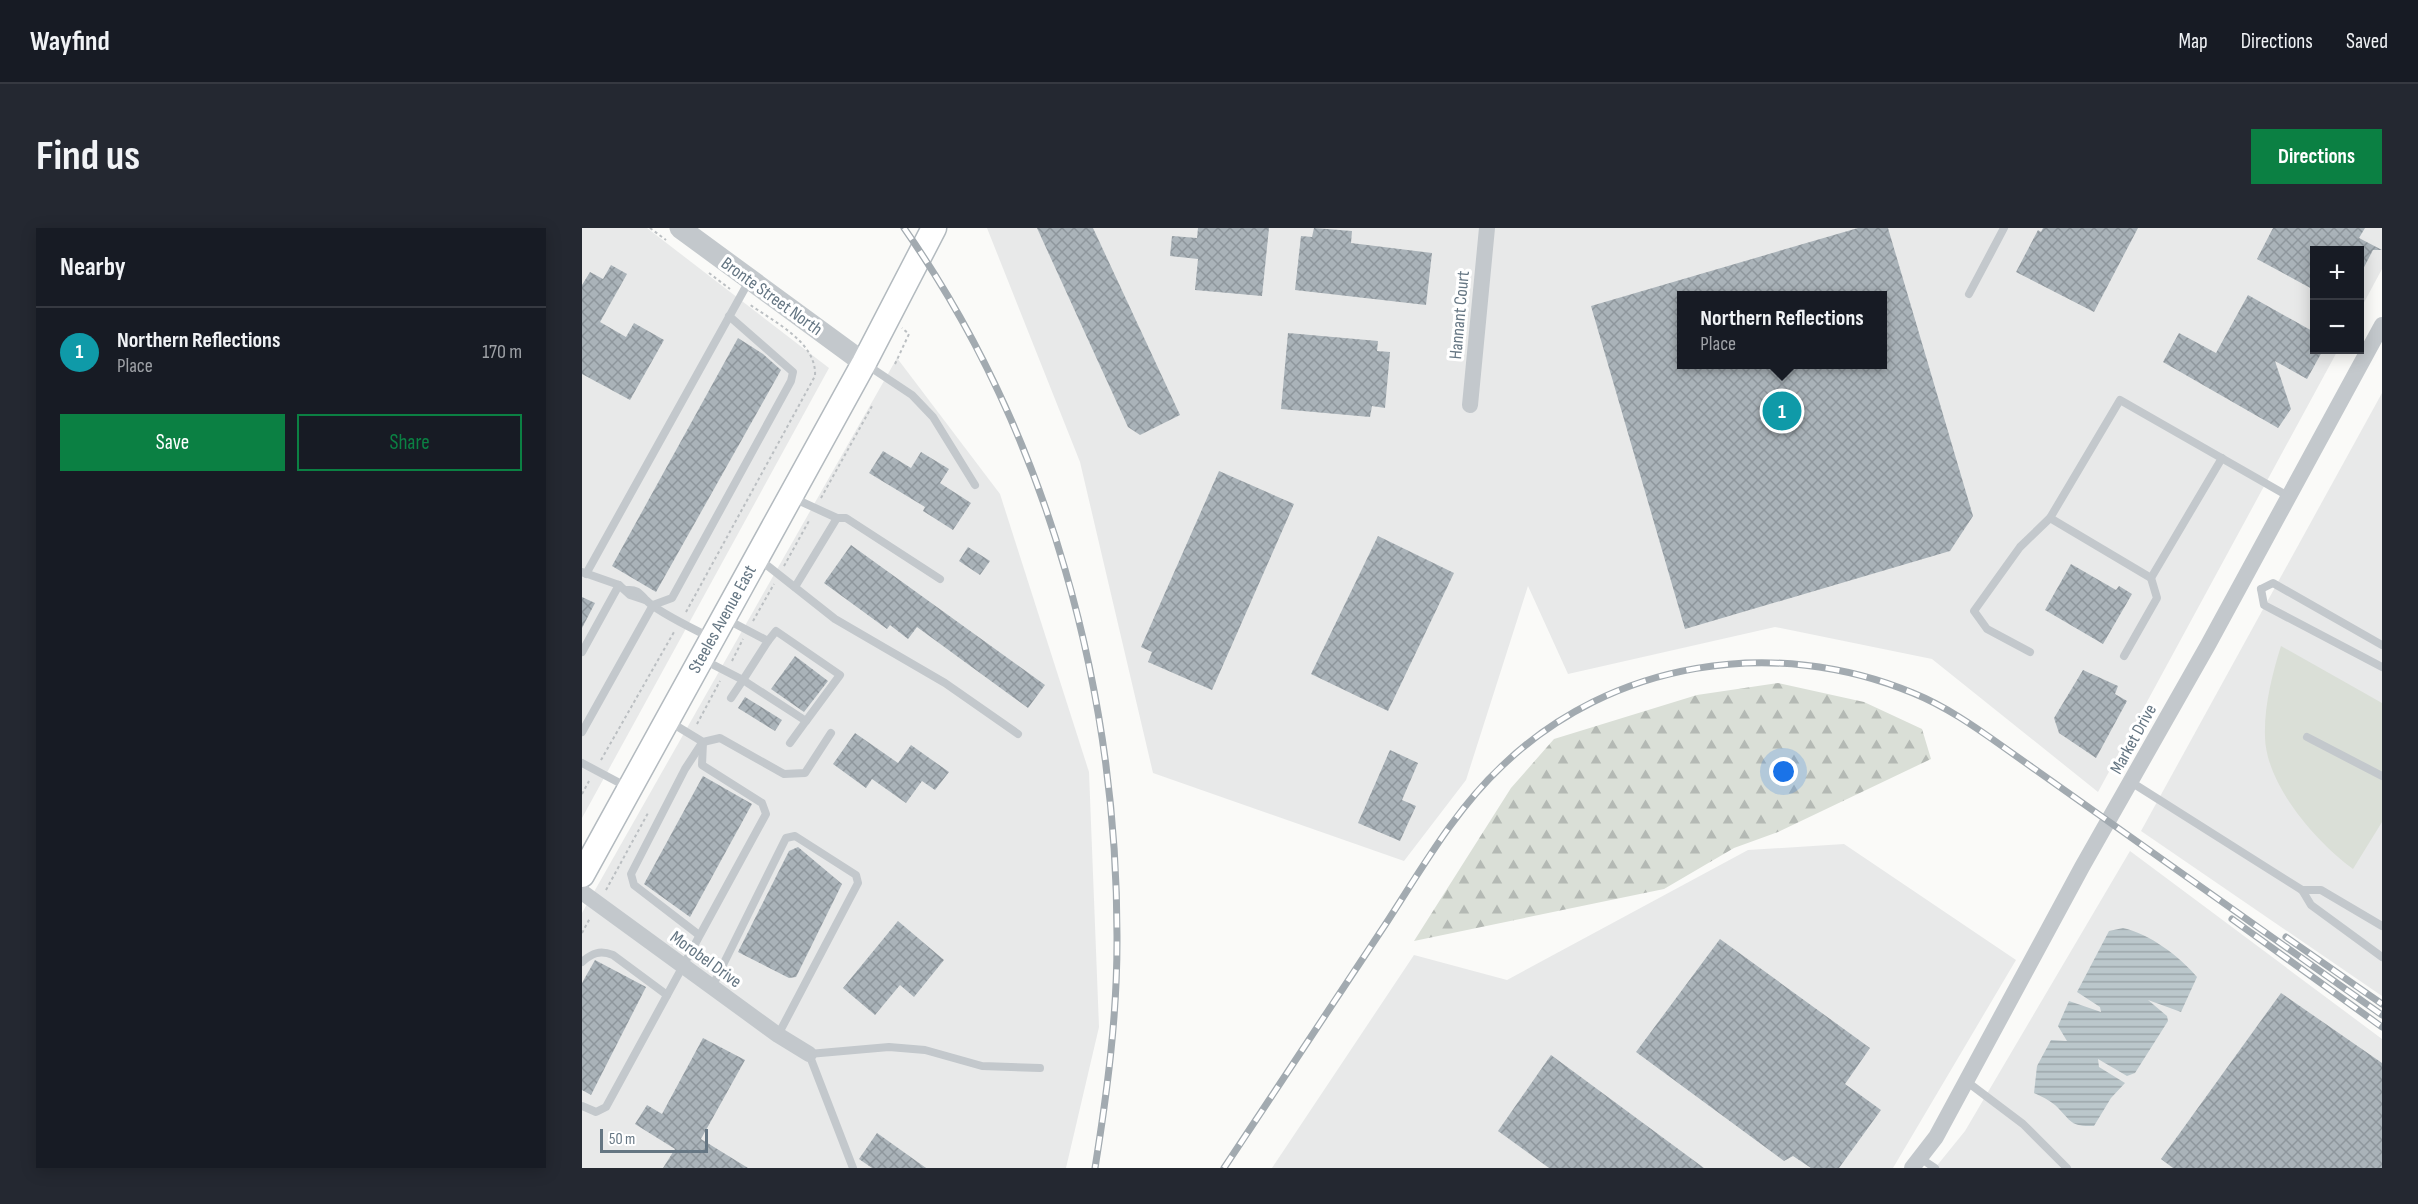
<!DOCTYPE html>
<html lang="en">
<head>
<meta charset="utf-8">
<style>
  :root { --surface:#171b24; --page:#242831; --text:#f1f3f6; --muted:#9ea1a6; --line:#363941; --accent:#0b8043 }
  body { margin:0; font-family:"Sofia Sans Condensed",sans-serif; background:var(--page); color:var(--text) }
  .controls { position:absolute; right:18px; top:18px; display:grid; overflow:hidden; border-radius:0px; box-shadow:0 3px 15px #0003 }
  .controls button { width:54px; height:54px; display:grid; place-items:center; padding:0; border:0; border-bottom:2px solid var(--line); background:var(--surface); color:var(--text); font:30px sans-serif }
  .scale { position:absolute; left:18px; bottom:15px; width:108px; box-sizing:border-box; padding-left:6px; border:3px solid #657683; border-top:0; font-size:16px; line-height:21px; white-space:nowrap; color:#657683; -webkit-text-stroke:4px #fff; paint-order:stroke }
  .you { position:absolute; left:1202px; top:544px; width:21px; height:21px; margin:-15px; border:4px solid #fff; border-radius:50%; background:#1a73e8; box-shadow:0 0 0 9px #1a73e833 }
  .badge { display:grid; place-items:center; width:39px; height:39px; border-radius:50%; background:var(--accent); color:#fff; font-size:20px; font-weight:700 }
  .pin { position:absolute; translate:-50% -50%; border:3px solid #fff; box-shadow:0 2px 6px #0006 }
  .popup { position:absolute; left:1095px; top:63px; width:210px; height:78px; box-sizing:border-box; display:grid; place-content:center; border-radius:0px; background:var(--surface); filter:drop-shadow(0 2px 4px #0005); font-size:20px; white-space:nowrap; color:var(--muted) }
  .popup b { font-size:22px; color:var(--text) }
  .popup::after { content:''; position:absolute; left:50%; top:100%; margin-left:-12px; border:12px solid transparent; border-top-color:var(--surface) }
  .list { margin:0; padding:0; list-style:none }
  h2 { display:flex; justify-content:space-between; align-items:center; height:78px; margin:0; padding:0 24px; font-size:26px }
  h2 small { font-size:20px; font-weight:400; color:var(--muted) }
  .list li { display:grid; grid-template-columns:39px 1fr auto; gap:18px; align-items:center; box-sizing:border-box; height:90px; padding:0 24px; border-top:2px solid var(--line) }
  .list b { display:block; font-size:22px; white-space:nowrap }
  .list p { margin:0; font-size:20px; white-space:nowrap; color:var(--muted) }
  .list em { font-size:20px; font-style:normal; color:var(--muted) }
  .actions { display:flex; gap:12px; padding:18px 24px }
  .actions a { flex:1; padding:14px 0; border:2px solid var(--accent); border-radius:0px; text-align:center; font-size:21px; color:var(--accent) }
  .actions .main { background:var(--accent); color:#fff }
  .map { position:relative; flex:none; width:1800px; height:940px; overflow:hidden; border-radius:0px }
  header { display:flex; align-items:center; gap:36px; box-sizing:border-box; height:84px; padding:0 30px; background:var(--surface); border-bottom:2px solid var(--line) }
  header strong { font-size:28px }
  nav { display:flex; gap:33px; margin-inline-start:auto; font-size:21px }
  .intro { display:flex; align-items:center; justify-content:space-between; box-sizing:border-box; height:144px; padding:0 36px }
  h1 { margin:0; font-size:42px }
  .button { padding:15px 27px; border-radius:0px; background:var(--accent); color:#fff; font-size:21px; font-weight:700 }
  main { display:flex; gap:36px; padding:0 36px }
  aside { flex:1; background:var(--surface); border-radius:0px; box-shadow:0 3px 15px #0003 }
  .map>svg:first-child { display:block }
  .built { fill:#e8e9e9; fill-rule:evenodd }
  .forest { fill:url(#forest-firs) }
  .green { fill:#dadfd7 }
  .water { fill:url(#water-rules) }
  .building { fill:url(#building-cross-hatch); fill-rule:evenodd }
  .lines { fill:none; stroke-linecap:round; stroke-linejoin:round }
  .secondary-casing { stroke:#b3babf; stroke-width:27 }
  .path { stroke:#bbbfc2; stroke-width:2; stroke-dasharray:3 3; stroke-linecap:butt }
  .service { stroke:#c3c8cc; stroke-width:8 }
  .minor { stroke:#c3c8cc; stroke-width:16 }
  .tertiary { stroke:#c3c8cc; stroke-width:21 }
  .secondary { stroke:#fff; stroke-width:24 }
  .rail-casing { stroke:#a2aab0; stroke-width:7 }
  .rail { stroke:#fff; stroke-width:4.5; stroke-dasharray:14; stroke-linecap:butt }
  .labels { text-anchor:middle; stroke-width:6; stroke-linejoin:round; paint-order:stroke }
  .street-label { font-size:18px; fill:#657683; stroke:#fff }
</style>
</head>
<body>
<header>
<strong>Wayfind</strong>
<nav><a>Map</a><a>Directions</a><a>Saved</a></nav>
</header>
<div class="intro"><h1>Find us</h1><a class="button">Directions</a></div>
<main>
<aside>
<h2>Nearby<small></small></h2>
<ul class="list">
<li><span class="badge" style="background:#0f9aa8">1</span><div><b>Northern Reflections</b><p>Place</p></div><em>170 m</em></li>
</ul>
<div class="actions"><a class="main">Save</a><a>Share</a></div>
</aside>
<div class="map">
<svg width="1800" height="940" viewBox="0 0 1800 940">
  <defs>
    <pattern id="forest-firs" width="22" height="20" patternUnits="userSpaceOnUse" patternTransform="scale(1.5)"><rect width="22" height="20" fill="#dadfd7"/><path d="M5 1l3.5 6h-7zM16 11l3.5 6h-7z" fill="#b4b9b4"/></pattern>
    <pattern id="water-rules" width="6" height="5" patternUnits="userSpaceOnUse" patternTransform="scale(1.5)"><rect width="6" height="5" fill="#bbc7cb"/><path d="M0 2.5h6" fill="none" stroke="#9ca6aa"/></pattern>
    <pattern id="building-cross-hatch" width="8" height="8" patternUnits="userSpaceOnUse" patternTransform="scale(1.5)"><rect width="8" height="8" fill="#aab3b9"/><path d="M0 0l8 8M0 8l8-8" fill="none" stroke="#8e969c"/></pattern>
  </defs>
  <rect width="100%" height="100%" fill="#fafaf8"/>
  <!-- built -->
  <g class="built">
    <polygon points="0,0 65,0 247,140 0,590"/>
    <path d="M405 0H1800V41L1778 82V22H1732V122H1756L1516 564 1350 431 1193 399 986 446 946 358 884 552 822 633 571 545 498 234ZM1100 68H1300V136H1100Z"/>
    <polygon points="315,130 418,266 507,544 517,799 484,940 0,940 0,685"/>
    <polygon points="1800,165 1800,768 1559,603"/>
    <polygon points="1262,616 1434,732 1311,940 690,940 832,727 925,752 1166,622"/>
    <polygon points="1548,623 1800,811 1800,940 1353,940 1383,903"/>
  </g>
  <!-- forest -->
  <polygon class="forest" points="1196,455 1282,474 1340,501 1349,531 1196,604 1152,620 1082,661 832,713 929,560 972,511 1115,467"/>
  <!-- green -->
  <path class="green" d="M1699 418 1800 475V594L1771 641C1734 614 1684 557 1683 509 1682 478 1690 447 1699 418Z"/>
  <!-- water -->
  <path class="water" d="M1541 700C1568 706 1597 728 1615 749L1599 784 1566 772 1585 788 1586 793 1553 845 1545 848 1516 831 1517 839 1543 855 1529 870 1512 898C1487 899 1489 892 1473 877 1467 872 1459 868 1452 865L1455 838 1469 812 1485 813 1476 798 1487 773 1519 784 1518 779 1495 764 1527 703Z"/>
  <!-- building -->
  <g class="building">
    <polygon points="455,0 511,0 598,187 558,207 546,199"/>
    <polygon points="616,0 687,0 680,68 613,62 616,31 588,28 590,8 615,10"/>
    <polygon points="732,0 770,3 769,15 850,25 844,77 713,62 719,8 730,9"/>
    <path d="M1276 0H1306L1391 288 1368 323 1103 401 1009 78ZM1100 68H1300V136H1100Z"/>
    <polygon points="1461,0 1556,0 1512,84 1434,44 1456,2 1459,4"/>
    <polygon points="1691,0 1783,0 1777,10 1800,22 1791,22 1778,47 1778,22 1732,22 1732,62 1675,31"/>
    <polygon points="29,37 45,46 18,94 44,109 52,95 82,112 48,172 0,146 0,57 8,44 21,51"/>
    <polygon points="1666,67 1732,104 1732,122 1741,122 1725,151 1693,133 1709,181 1696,200 1581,134 1597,105 1634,125"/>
    <polygon points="706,105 796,113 795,123 808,124 803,180 790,178 788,189 699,181"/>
    <polygon points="156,110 181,126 199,142 74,364 30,338"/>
    <polygon points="301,223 329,240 339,224 367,241 358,255 389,275 371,302 341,283 343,279 287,245"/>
    <polygon points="637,243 712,276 630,462 566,434 570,424 559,419"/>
    <polygon points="796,308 872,345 806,483 729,446"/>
    <polygon points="269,317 463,457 446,480 335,399 326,411 308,397 305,401 242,355"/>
    <polygon points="386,319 408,333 398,347 377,333"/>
    <polygon points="1489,336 1534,362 1537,358 1550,366 1521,416 1463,382"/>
    <polygon points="0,369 13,375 0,400"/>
    <polygon points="213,428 246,453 222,484 189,461"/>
    <polygon points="1501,442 1536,458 1533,466 1545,473 1514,530 1477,505 1472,490"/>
    <polygon points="163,469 200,492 193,503 156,480"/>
    <polygon points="273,505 316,535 329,517 367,544 353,562 340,553 324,575 290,551 284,560 251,536"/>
    <polygon points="808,522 836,535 820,572 834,578 818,613 776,595"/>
    <polygon points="121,548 170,576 108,689 62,656"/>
    <polygon points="216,619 260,656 214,749 207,750 156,724 207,623"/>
    <polygon points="316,693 362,732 332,769 318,757 293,787 261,760"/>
    <polygon points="1138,711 1288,820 1263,856 1299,882 1257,940 1229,940 1211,928 1202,933 1054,824"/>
    <polygon points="13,732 64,759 9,867 0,862 0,755"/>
    <polygon points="1699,765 1800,835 1800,940 1591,940 1579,931"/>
    <polygon points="121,810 163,832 119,911 166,940 81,940 93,921 53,896 65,877 80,886"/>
    <polygon points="969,827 1122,940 967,940 916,903"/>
    <polygon points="295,905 344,940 290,940 277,931"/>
  </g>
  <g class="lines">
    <!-- secondary casing -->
    <g class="secondary-casing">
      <polyline id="secondary" points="0,647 282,135 352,0"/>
    </g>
    <!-- path -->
    <g class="path">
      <polyline points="68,0 84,12"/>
      <polyline points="127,45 148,61"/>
      <polyline points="313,136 327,106 320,100"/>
      <polyline points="239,270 290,178"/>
      <polyline points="202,338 228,291"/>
      <path d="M104 384 233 148C235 114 192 94 167 76"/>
      <polyline points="171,393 192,356"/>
      <polyline points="150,433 161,411"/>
      <polyline points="115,496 138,453"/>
      <polyline points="19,532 92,404"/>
      <polyline points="0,566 7,553"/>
      <polyline points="24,662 66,585"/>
      <polyline points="0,705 8,690"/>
    </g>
    <!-- service -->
    <g class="service">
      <polyline points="1387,66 1422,0"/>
      <polyline points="285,137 330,167 351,189 393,257"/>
      <polyline points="209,269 255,290"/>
      <polyline points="1468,290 1569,350 1640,230"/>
      <polyline points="177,331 253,391 363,455 436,506"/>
      <polyline points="0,344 37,357 48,367 63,372"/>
      <polyline points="4,346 167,53"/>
      <polyline points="213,359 255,290 264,290 358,351"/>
      <polyline points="1679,361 1682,377 1800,439"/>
      <polyline points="1679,361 1691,355 1800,417"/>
      <path d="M45 362C56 361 58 366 64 372 75 384 114 402 129 410"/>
      <polyline points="0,424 37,357"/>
      <polyline points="1448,424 1405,401 1392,383 1438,319 1468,290 1538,172 1706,268"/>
      <polyline points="1542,428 1575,370 1569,350"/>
      <polyline points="120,431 161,452 186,413 144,391"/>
      <polyline points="149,470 161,452 224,493 258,447 194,403 186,413"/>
      <polyline points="88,494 121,514 138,510 202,546 223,545 249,505"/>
      <polyline points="0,504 71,377 90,370 209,153 211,144 147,88"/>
      <polyline points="1725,509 1800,548"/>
      <polyline points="208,515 224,493"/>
      <polyline points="0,535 47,560"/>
      <polyline points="1549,554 1720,662 1729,677 1800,729"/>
      <polyline points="1720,662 1739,662 1800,698"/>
      <polyline points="117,707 52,657 49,646 103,541 120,515"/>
      <path d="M0 734C10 725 18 722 31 727L85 767"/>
      <polyline points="130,759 204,610 213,608 274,647 276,655 196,807"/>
      <polyline points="1384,853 1441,896 1485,940"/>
      <polyline points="0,878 14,884 24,879 184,586 180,575 120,537 121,514"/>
      <polyline points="1338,930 1353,940"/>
      <polyline points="271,940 227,826 307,819 343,822 400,838 458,840"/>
    </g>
    <!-- minor -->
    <g class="minor">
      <polyline points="888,177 905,0"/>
      <polyline points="0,664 196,807 227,826"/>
      <polyline points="1330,940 1354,909 1500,639 1626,417 1800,97"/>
    </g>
    <!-- tertiary -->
    <polyline class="tertiary" points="98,0 282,135"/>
    <!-- secondary -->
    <use href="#secondary" class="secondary"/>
    <!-- rail casing -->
    <g class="rail-casing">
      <g id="rail">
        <path d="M322 0C466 206 536 465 535 714 535 790 525 865 513 940"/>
        <polyline points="1650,691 1800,799"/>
        <polyline points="1704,709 1800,776"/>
        <path d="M642 940C696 859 749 778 803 697 839 642 872 583 920 538 1029 433 1192 407 1331 465 1363 478 1392 498 1420 518L1800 787"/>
      </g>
    </g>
    <!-- rail -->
    <use href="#rail" class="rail"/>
  </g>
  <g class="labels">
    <!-- street labels -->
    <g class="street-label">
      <text transform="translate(190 68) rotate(36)" y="6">Bronte Street North</text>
      <text transform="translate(877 87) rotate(-85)" y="6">Hannant Court</text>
      <text transform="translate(140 391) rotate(-61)" y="6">Steeles Avenue East</text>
      <text transform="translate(1551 511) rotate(-61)" y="6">Market Drive</text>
      <text transform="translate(124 731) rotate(36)" y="6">Morobel Drive</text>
    </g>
  </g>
</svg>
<div class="controls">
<button>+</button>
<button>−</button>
</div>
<div class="scale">50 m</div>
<div class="you"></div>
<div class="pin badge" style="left:1200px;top:183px;background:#0f9aa8">1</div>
<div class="popup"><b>Northern Reflections</b>Place</div>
</div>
</main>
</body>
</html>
